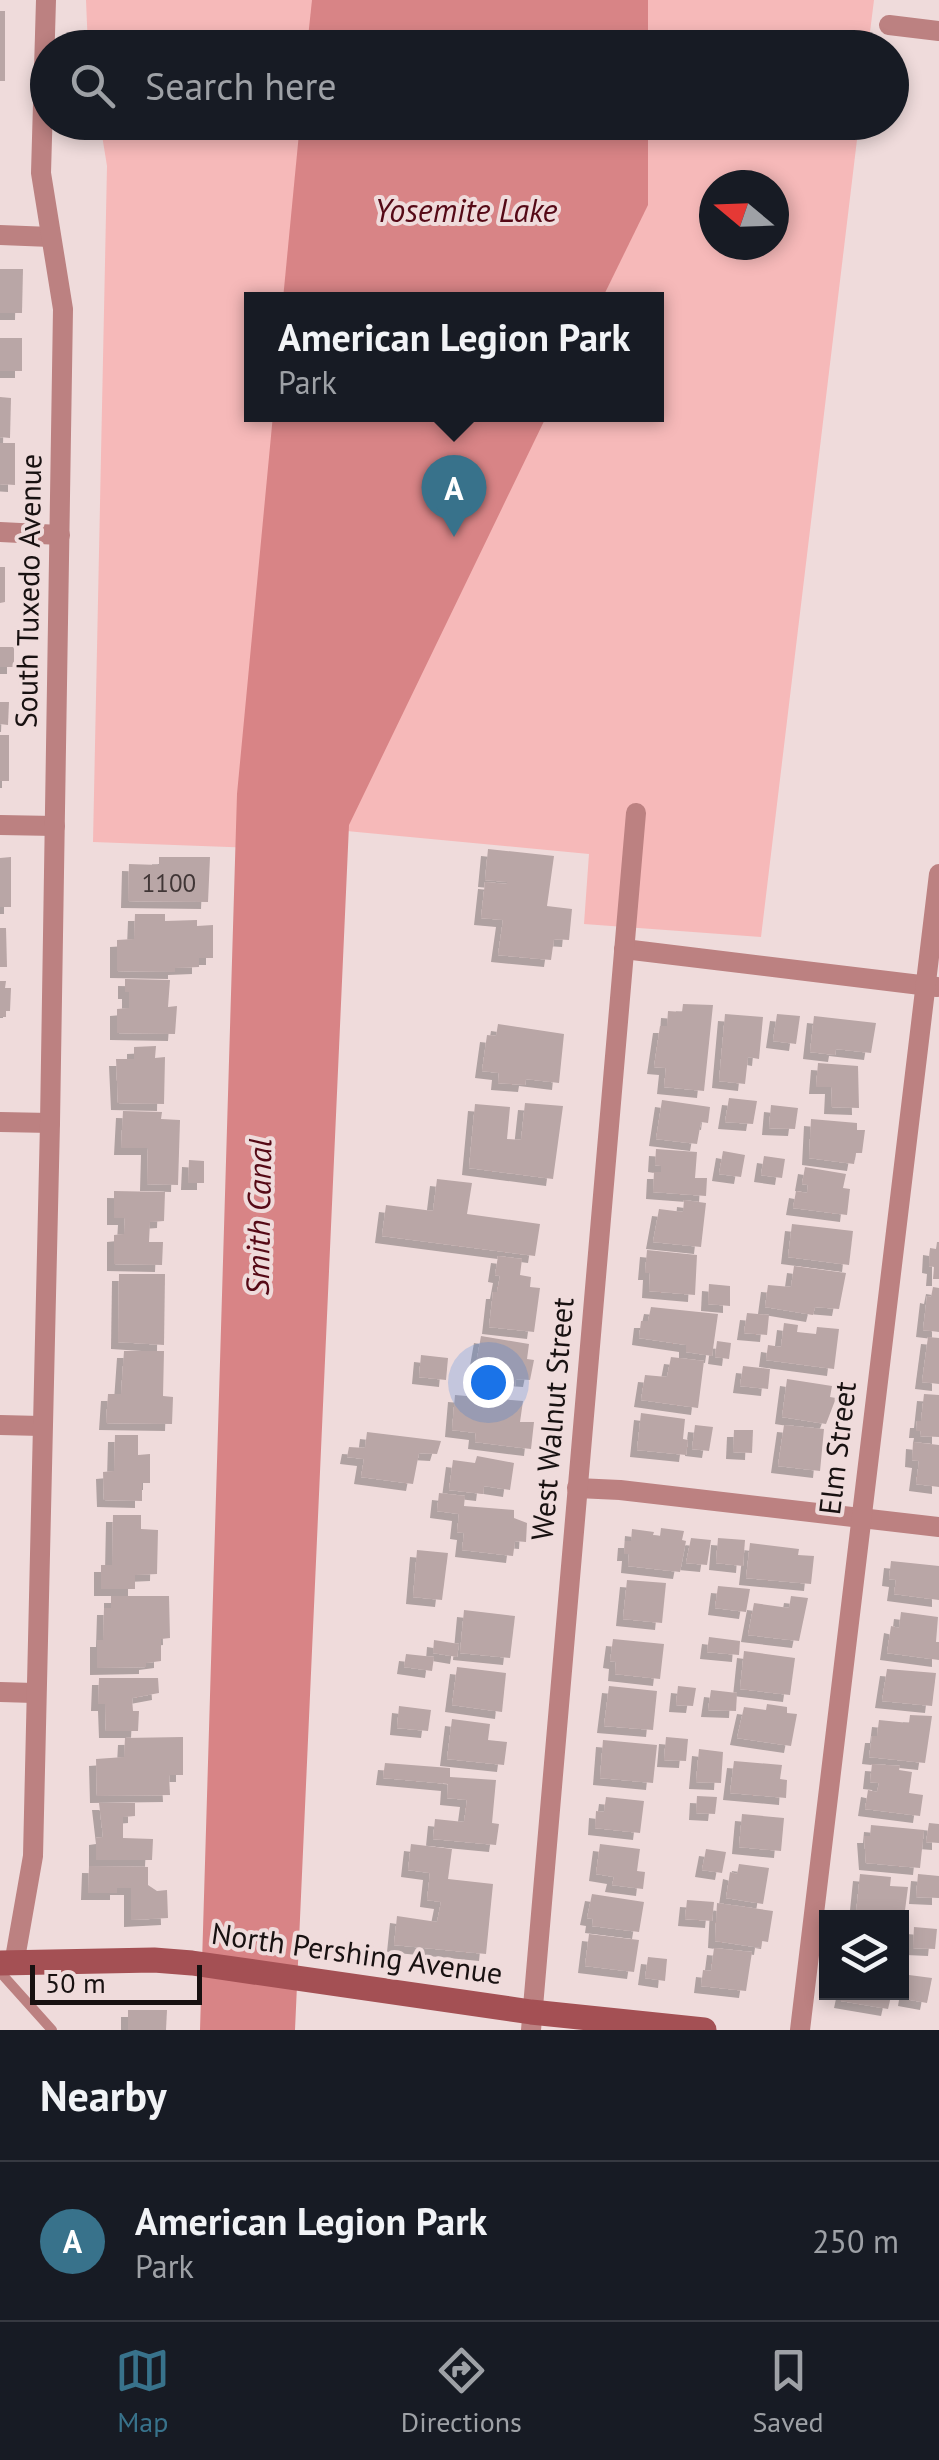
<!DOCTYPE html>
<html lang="en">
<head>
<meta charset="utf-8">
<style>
  :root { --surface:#171b24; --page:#20242c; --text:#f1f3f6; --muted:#9ea1a6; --line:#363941; --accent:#38728b }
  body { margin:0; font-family:"PT Sans",sans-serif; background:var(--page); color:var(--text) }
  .controls { position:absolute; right:30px; bottom:30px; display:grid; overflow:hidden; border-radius:0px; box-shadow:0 5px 15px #0003 }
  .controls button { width:90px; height:90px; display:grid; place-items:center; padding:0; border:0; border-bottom:2px solid var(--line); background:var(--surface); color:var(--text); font:50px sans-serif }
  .compass { position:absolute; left:699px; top:170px; width:90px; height:90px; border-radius:50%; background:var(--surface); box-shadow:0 5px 15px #0003; rotate:289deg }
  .scale { position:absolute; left:30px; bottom:25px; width:172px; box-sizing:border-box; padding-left:10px; border:5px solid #181111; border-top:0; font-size:28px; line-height:35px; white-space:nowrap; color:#181111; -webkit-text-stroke:8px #efdbdb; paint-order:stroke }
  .you { position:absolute; left:488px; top:1382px; width:35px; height:35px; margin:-25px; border:8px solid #fff; border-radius:50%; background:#1a73e8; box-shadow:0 0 0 15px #1a73e833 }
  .badge { display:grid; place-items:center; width:65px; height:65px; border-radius:50%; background:var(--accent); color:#fff; font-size:32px; font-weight:700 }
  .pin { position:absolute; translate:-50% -82px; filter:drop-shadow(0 2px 5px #0008) }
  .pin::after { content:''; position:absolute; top:52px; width:35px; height:30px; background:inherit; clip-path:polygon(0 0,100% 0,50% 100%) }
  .popup { position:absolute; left:244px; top:292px; width:420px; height:130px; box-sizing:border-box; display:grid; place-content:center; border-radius:0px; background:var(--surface); filter:drop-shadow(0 2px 8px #0005); font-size:32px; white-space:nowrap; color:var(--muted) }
  .popup b { font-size:38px; color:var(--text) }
  .popup::after { content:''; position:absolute; left:50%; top:100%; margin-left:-20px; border:20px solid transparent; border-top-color:var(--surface) }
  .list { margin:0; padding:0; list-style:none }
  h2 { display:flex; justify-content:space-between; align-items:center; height:130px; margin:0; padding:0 40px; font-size:42px }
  h2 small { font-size:32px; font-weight:400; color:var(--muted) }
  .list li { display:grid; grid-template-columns:65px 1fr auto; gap:30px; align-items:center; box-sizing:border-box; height:160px; padding:0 40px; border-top:2px solid var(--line) }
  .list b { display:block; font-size:38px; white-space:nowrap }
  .list p { margin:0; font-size:32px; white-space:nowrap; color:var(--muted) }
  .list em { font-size:32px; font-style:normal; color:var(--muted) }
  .icon { flex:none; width:55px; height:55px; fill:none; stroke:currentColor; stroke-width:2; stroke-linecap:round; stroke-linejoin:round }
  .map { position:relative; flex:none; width:939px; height:2030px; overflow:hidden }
  .search { position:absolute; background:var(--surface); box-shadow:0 5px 15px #0003; left:30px; right:30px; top:30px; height:110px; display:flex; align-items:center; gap:25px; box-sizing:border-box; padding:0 35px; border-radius:55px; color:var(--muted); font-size:38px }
  .sheet { height:290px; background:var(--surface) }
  nav { display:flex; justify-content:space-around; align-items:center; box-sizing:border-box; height:140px; border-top:2px solid var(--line); background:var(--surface); font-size:28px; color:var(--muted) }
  nav a { display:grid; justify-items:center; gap:5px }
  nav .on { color:var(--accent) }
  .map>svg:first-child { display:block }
  .green { fill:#f6b9b9; fill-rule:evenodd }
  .water { fill:#d88486 }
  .building { fill:#b9a6a6; filter:url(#shadow) }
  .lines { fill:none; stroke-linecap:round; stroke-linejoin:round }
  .lane { stroke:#bc8181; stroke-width:10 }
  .street { stroke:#bc8181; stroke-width:20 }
  .secondary { stroke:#a45054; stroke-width:25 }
  .labels { text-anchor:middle; stroke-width:8; stroke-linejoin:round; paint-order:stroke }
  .number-label { font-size:25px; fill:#403636 }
  .street-label { font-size:30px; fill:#181111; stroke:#efdbdb }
  .water-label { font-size:32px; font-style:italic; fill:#550916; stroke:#efdbdb }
</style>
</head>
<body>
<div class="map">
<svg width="939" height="2030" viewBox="0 0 939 2030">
  <defs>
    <filter id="shadow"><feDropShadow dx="-7" dy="7" stdDeviation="0" flood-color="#0004"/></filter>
  </defs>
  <rect width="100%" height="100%" fill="#efdbdb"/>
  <!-- green -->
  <g class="green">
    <polygon points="86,0 874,0 868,48 88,48"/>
    <path d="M100 123H859L761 937 584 924 589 854 336 830 259 848 93 842 107 166ZM714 185H774V245H714ZM252 300H656V414H252Z"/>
  </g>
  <!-- water -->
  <g class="water">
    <polygon points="312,0 648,0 648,47 307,47"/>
    <polygon points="300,123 648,123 648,205 602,299 283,299"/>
    <polygon points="273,415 547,415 349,825 295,2030 200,2030 237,794"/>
  </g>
  <!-- building -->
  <g class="building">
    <rect x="0" y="11" width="5" height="70"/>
    <polygon points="0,269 23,269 22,313 0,313"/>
    <rect x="0" y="338" width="22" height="33"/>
    <polygon points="0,397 11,398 10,438 0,437"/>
    <polygon points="0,443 15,443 15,485 0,484"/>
    <polygon points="0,567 5,567 5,602 0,603"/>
    <rect x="0" y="647" width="14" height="20"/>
    <polygon points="0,702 9,702 8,725 0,724"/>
    <rect x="0" y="735" width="9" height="46"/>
    <polygon points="488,849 554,856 547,906 572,909 569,940 554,939 551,960 498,955 503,920 481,918 485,882 507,884 507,882 485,880"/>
    <polygon points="11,857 11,907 0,907 0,858"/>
    <polygon points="159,857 210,857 208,902 128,901 129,864 159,865"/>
    <polygon points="135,914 165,914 165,921 197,920 197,926 213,925 213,958 199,958 199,967 175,968 175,972 117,971 117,940 134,939"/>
    <polygon points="0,928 6,928 7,967 0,967"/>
    <polygon points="125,979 170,980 168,1007 177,1006 175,1034 117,1033 117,1009 129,1008 129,992 125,992"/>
    <polygon points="0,981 6,981 5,988 11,988 10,1011 6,1011 6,1017 0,1017"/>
    <polygon points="683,1004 713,1005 704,1091 664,1087 666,1068 654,1067 660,1026 667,1026 668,1011 682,1012"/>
    <polygon points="725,1014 763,1017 759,1059 748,1057 745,1084 719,1081"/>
    <polygon points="777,1014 800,1016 796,1044 773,1041"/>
    <polygon points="814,1016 876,1023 871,1053 836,1049 835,1055 810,1052"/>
    <polygon points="498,1024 564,1034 559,1083 526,1079 525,1085 498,1083 499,1073 482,1071 487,1035 496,1036"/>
    <polygon points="156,1046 155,1058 165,1057 164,1104 118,1103 116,1059 134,1059 134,1047"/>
    <polygon points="818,1063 858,1066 859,1108 831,1107 832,1087 816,1087"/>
    <polygon points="729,1098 757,1101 753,1124 725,1122"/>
    <polygon points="662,1100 710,1107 708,1123 701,1122 697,1144 656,1139"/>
    <polygon points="525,1103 563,1106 553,1179 469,1168 475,1104 510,1107 507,1139 521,1140"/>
    <polygon points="771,1105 798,1108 795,1129 769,1128"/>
    <polygon points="123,1111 162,1112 161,1119 180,1120 178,1185 147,1184 148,1148 121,1148"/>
    <polygon points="811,1119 857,1123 857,1130 865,1130 862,1153 856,1153 854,1164 809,1158"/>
    <polygon points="656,1149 697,1152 695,1178 707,1178 706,1196 653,1192 654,1172 661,1172 661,1166 655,1165"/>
    <polygon points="723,1151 745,1155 741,1177 719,1174"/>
    <polygon points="764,1156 785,1159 782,1178 761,1175"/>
    <polygon points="189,1160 204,1161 204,1183 188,1183"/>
    <polygon points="805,1167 846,1174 843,1188 850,1189 847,1215 793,1208 796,1191 807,1193 808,1185 802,1184"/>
    <polygon points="437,1179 472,1183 467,1214 540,1224 535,1256 382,1236 386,1205 433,1211"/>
    <polygon points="114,1191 165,1192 164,1221 150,1222 149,1242 163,1242 162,1265 114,1264 114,1235 124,1234 125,1218 114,1218"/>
    <polygon points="684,1200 706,1203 701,1247 653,1242 659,1209 683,1212"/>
    <polygon points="792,1224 853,1231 849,1265 788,1257"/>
    <polygon points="937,1242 939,1242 939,1279 933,1279 934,1267 929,1266 930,1248 936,1249"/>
    <polygon points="647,1250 697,1255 695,1295 649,1291 650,1273 645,1273"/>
    <polygon points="498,1256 522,1259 520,1275 531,1277 530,1287 540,1288 534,1332 489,1327 493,1292 497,1292 500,1276 495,1275"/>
    <polygon points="794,1266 846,1273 839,1309 815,1307 813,1315 765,1307 768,1285 791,1287"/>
    <polygon points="119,1274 165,1274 164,1345 118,1342"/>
    <polygon points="709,1284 730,1286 730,1306 708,1304"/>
    <polygon points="933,1287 939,1288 939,1332 923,1330 927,1296 931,1297"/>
    <polygon points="651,1307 718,1314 712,1356 686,1352 686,1345 639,1338 641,1321 648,1321"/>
    <polygon points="747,1313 769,1315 767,1335 744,1333"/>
    <polygon points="784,1323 798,1325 797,1332 816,1334 817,1327 839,1329 834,1369 766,1360 768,1345 781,1347"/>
    <polygon points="481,1336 529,1344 527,1359 534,1360 530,1380 516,1379 515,1386 473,1381"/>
    <polygon points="928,1337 939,1338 939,1384 922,1382"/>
    <polygon points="717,1341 731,1343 729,1359 715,1357"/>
    <polygon points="124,1351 164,1351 163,1396 173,1397 172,1424 106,1423 108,1394 121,1394"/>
    <polygon points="421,1355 448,1358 446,1380 419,1377"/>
    <polygon points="671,1357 704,1361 698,1408 641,1400 645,1375 667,1377"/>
    <polygon points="743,1366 770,1369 768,1389 740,1386"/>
    <polygon points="787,1379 832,1386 830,1397 836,1398 826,1424 782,1417"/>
    <polygon points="924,1394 939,1395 939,1437 920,1436 921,1431 916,1431 917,1421 921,1421"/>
    <polygon points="455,1395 523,1401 520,1422 534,1422 531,1449 475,1442 476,1433 452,1430"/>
    <polygon points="641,1413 685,1419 683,1439 688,1440 686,1455 637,1450"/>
    <polygon points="695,1425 713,1427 709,1451 692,1449"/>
    <polygon points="784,1425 824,1429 820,1471 778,1466"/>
    <polygon points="734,1430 753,1430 752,1453 733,1452"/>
    <polygon points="367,1432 441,1441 437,1454 419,1453 413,1484 361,1477 364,1459 347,1457 349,1447 365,1448"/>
    <polygon points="115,1435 138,1435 138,1455 150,1454 150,1483 142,1483 142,1501 104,1500 103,1472 114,1471"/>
    <polygon points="913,1442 939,1445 939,1487 916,1484 919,1461 912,1460"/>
    <polygon points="477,1456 514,1463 510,1490 484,1486 483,1494 449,1490 453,1460 475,1463"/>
    <polygon points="439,1493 465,1496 464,1506 514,1510 514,1518 527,1523 526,1542 515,1541 513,1556 462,1550 464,1533 457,1532 459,1514 437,1511"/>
    <polygon points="113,1515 141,1515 141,1529 158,1530 157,1574 135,1575 135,1589 101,1589 101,1565 112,1565"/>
    <polygon points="661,1528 684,1531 682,1540 686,1541 680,1572 628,1566 629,1554 624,1554 625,1541 631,1541 632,1529 654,1532 653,1535 660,1536"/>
    <polygon points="691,1538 711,1540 707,1565 686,1563"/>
    <polygon points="718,1538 745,1540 743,1566 716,1563"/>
    <polygon points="750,1543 799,1549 798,1555 814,1556 811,1584 746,1578"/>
    <polygon points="417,1550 448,1553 442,1600 413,1597"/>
    <polygon points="891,1561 939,1566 939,1600 894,1594 896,1580 889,1579"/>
    <polygon points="627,1580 666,1583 662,1623 623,1619"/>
    <polygon points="718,1586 750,1589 746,1612 715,1608"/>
    <polygon points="111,1596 169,1596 170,1638 161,1639 161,1661 146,1663 146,1667 97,1668 97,1640 103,1640 104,1608 111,1608"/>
    <polygon points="791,1596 808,1598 799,1641 748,1635 754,1603 789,1608"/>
    <polygon points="464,1610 515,1616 510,1658 460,1653"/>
    <polygon points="901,1612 938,1617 936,1642 939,1642 939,1660 887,1653 891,1626 899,1628"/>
    <polygon points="709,1637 740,1641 739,1655 707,1652"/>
    <polygon points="613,1639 664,1644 660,1679 615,1674 616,1662 610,1661"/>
    <polygon points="434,1640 459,1644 457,1657 433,1653"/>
    <polygon points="744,1651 795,1658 790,1695 740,1689"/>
    <polygon points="406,1654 434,1657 432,1671 404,1667"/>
    <polygon points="457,1667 506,1673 502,1712 452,1705"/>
    <polygon points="887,1669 936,1673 932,1706 882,1701"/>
    <polygon points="99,1678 158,1678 159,1693 132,1698 133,1711 139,1711 138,1731 106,1731 105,1704 98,1704"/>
    <polygon points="609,1686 657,1691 653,1730 604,1726"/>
    <polygon points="678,1686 696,1688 693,1706 676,1705"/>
    <polygon points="711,1690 737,1693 736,1711 708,1710"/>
    <polygon points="767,1704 787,1707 787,1713 797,1714 791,1746 737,1738 744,1707 766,1710"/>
    <polygon points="399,1706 431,1710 428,1731 397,1728"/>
    <polygon points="910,1715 932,1716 925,1763 869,1757 872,1736 877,1736 879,1720 909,1723"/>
    <polygon points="452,1719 490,1724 488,1740 507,1742 504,1765 447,1759"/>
    <polygon points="183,1737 183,1775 169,1775 170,1795 97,1796 96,1759 124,1757 125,1738"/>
    <polygon points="666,1737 688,1739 686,1761 664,1760"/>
    <polygon points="603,1740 657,1745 653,1783 600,1778"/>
    <polygon points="699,1749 723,1752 721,1783 696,1782"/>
    <polygon points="734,1761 782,1765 780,1779 787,1780 786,1798 730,1793"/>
    <polygon points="385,1763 450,1768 450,1777 496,1780 492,1823 499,1824 496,1845 433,1839 435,1819 464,1822 467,1800 447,1798 448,1784 383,1778"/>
    <polygon points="872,1764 900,1766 899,1770 912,1772 909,1793 923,1795 920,1816 865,1809 868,1790 877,1792 879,1783 870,1782"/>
    <polygon points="697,1796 717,1797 715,1814 696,1813"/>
    <polygon points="606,1797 644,1801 640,1833 595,1828 596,1811 604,1812"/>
    <polygon points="99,1803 135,1803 135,1816 123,1817 123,1838 153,1839 152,1860 96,1860 96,1838 103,1837"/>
    <polygon points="742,1814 784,1818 781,1851 739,1847"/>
    <polygon points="929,1823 939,1824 939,1843 926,1842"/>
    <polygon points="871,1825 924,1830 920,1868 866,1863 864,1836 870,1836"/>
    <polygon points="411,1844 452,1849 448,1879 493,1884 486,1954 394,1945 397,1916 437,1922 441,1902 427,1900 430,1873 408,1870"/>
    <polygon points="600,1844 640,1849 637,1871 645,1872 643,1889 612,1885 614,1877 596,1874"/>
    <polygon points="706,1849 726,1852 722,1873 702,1870"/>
    <polygon points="739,1864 769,1868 763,1904 726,1898 730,1872 737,1874"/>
    <polygon points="89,1866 148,1867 148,1885 157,1891 167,1890 168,1918 131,1920 131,1888 117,1888 117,1893 88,1893"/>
    <polygon points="860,1874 891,1877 890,1886 908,1887 904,1918 856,1913"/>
    <polygon points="918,1874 939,1876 939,1898 916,1897"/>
    <polygon points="592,1894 644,1902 639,1932 592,1926 593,1919 587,1918"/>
    <polygon points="687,1900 714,1902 712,1921 685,1919"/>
    <polygon points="717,1903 773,1911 768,1942 762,1941 761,1948 715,1941"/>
    <polygon points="914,1927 937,1929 935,1949 913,1948"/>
    <polygon points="589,1934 639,1940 634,1972 585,1966"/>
    <polygon points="714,1948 752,1952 746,1991 701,1986 703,1970 711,1971"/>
    <polygon points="648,1957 667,1959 665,1981 645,1978"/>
    <polygon points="909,1975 932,1978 927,2003 905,1999"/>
    <polygon points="843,1992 892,1992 888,2009 841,2001"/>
    <polygon points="128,2010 167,2010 166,2030 128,2030"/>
  </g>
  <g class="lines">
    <!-- lane -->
    <polyline class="lane" points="0,1972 52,2030"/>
    <!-- street -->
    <g class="street">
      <polyline points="889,25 939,31"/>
      <polyline points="0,235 51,237"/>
      <polyline points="0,532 60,535"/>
      <polyline points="0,825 55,826"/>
      <polyline points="624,949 937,987"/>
      <polyline points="0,1122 50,1123"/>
      <polyline points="0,1425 41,1426"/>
      <polyline points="577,1488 620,1490 939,1527"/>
      <polyline points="0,1692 34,1693"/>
      <polyline points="14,1964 33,1856 50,1123 63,309 41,173 46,0"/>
      <polyline points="531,2030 636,813"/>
      <polyline points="800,2030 939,874"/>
    </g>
    <!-- secondary -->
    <polyline class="secondary" points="0,1963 154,1960 192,1963 531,2012 704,2030"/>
  </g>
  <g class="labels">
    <!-- number labels -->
    <g class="number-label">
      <text x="169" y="892">1100</text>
    </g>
    <!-- street labels -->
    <g class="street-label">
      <text transform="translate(29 591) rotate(-89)" y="10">South Tuxedo Avenue</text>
      <text transform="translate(553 1419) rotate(-85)" y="10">West Walnut Street</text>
      <text transform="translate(838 1448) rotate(-83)" y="10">Elm Street</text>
      <text transform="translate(357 1954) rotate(8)" y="10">North Pershing Avenue</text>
    </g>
    <!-- water labels -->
    <g class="water-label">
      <text x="466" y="222">Yosemite Lake</text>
      <text transform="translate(259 1217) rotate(-89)" y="11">Smith Canal</text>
    </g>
  </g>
</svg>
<div class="controls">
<button><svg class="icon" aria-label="layers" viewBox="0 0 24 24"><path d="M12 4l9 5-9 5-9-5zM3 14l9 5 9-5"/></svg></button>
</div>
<svg class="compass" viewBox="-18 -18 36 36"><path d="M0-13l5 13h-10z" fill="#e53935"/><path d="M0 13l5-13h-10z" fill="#9ea1a6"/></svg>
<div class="scale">50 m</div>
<div class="you"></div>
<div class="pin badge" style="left:454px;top:537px">A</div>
<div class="popup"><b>American Legion Park</b>Park</div>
<div class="search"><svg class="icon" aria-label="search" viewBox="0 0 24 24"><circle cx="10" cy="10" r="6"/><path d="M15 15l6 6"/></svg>Search here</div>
</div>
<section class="sheet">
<h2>Nearby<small></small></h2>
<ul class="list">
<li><span class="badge">A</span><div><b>American Legion Park</b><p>Park</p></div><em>250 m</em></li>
</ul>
</section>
<nav>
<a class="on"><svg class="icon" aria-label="map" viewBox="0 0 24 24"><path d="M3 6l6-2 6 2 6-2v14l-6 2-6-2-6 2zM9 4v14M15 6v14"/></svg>Map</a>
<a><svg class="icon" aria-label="directions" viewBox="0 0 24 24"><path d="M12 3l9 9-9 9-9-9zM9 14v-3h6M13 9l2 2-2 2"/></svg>Directions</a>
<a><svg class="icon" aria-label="saved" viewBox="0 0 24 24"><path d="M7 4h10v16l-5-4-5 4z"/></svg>Saved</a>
</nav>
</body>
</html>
